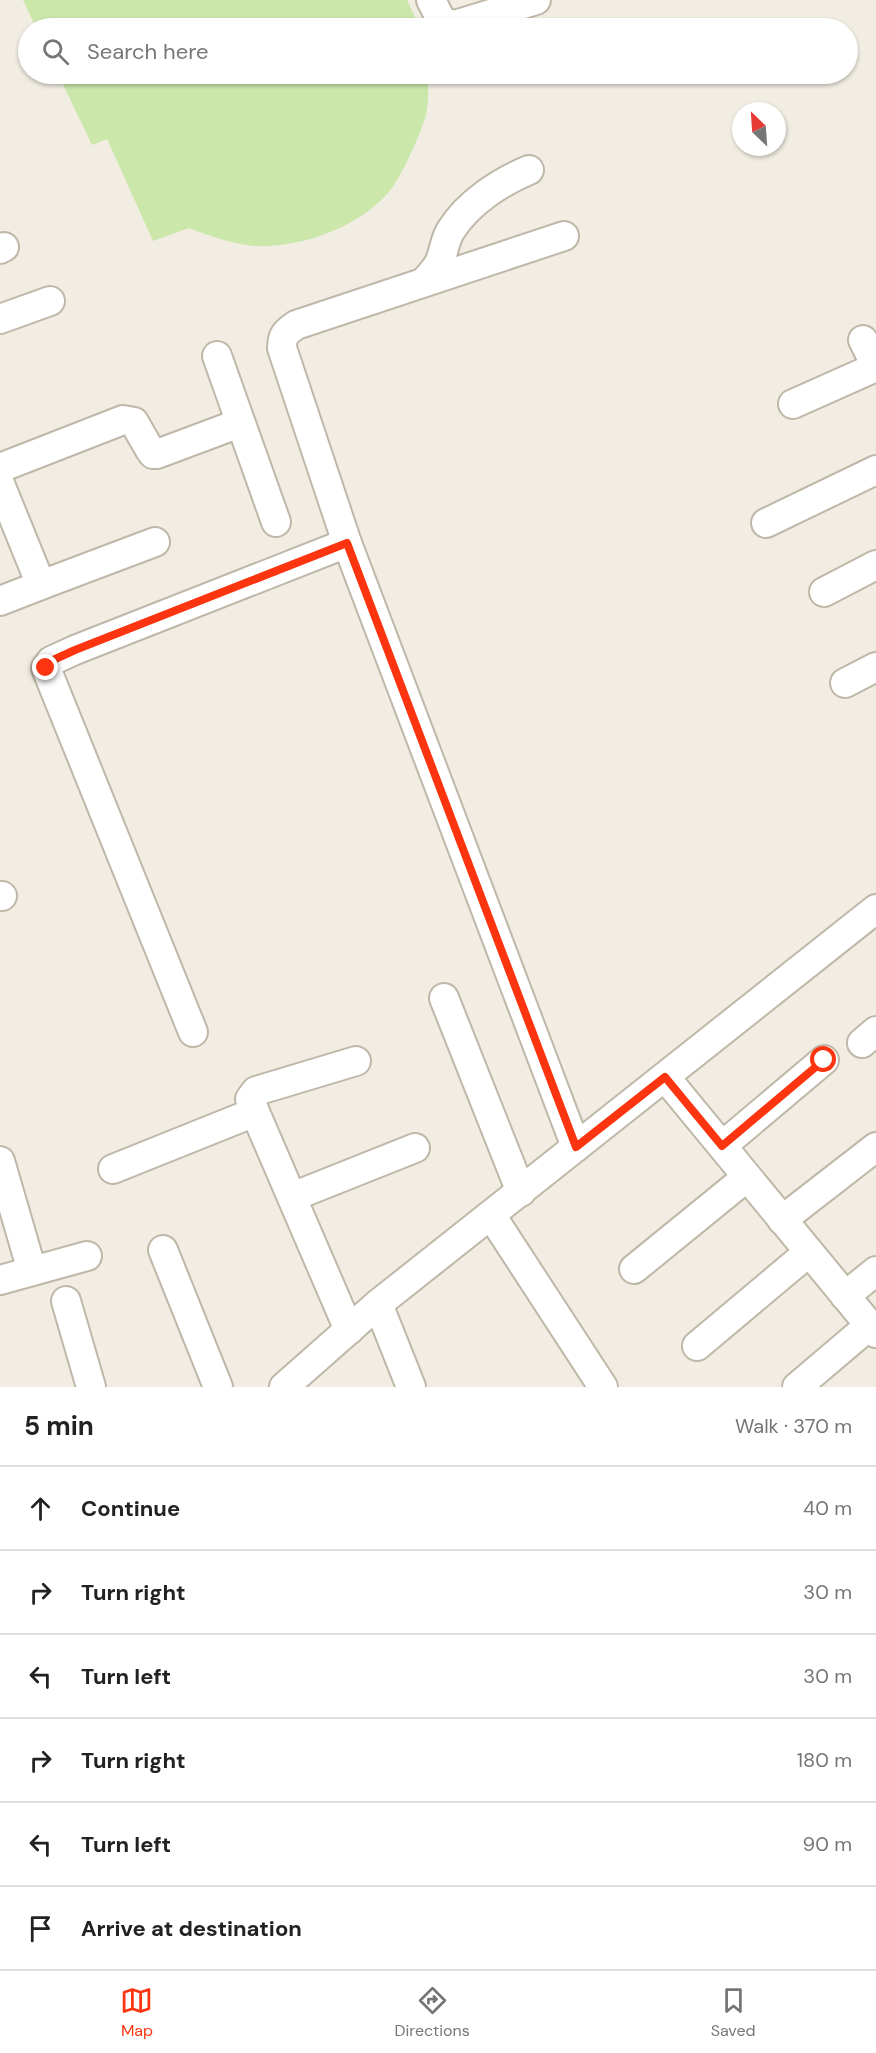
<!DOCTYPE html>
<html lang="en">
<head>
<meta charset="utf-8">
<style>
  :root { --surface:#fff; --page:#f6f6f6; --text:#222; --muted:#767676; --line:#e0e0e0; --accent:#fc340f }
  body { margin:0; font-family:"DM Sans",sans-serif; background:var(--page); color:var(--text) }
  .compass { position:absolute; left:732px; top:102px; width:54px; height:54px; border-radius:50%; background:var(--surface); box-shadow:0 2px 4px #0004; rotate:335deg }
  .stop { position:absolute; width:18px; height:18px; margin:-14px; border:4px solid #fc340f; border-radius:50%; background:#fff }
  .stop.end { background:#fc340f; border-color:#fff; box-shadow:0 2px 6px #0008 }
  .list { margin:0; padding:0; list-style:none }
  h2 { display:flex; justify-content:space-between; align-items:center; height:78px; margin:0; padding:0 24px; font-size:26px }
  h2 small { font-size:20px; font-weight:400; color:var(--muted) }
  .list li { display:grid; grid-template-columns:39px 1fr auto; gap:18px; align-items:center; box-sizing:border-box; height:84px; padding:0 24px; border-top:2px solid var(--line) }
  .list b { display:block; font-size:22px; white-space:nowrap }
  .list em { font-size:20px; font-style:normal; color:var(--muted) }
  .icon { flex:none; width:33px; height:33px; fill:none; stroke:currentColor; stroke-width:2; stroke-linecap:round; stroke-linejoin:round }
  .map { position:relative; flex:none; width:876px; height:1387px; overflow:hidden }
  .search { position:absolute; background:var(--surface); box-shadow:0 2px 4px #0004; left:18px; right:18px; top:18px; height:66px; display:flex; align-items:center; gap:15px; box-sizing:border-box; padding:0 21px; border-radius:33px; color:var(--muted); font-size:22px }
  .sheet { height:582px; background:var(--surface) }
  nav { display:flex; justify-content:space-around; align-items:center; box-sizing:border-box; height:84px; border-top:2px solid var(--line); background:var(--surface); font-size:16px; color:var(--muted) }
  nav a { display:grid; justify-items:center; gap:3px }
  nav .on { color:var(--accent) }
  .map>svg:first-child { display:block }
  .green { fill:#cbe7aa }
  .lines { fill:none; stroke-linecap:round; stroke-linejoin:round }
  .minor-casing { stroke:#bfb7a8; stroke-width:32 }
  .minor { stroke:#fff; stroke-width:28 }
  .route { stroke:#fc340f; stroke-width:8 }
</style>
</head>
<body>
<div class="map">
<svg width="876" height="1387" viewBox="0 0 876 1387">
  <rect width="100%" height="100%" fill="#f1ede2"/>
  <!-- green -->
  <g class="green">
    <polygon points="23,0 407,0 420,28 36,28"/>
    <path d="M58 74H428C428 87 429 102 426 115 420 135 402 177 388 193 357 228 301 248 255 246 232 244 210 236 189 228L153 241 107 139 92 145Z"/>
  </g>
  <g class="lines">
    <!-- minor casing -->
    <g class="minor-casing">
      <g id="minor">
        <polyline points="431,0 442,22 455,25 536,0"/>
        <polyline points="0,249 4,247"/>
        <path d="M426 280C431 274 437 268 440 261 444 251 445 239 451 230 468 203 500 182 529 170"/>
        <polyline points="0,319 50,301"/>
        <polyline points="863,340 876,366"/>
        <polyline points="217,356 276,522"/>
        <polyline points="793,404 876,367"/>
        <polyline points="0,468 123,420 134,422 150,450 153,454 157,454 240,423"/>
        <polyline points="0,484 41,585 155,542"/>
        <polyline points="766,523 876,470"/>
        <path d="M347 543 282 348C282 335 286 332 296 325L564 236"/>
        <polyline points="824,592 876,565"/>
        <polyline points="0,601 41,585"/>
        <polyline points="845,683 876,667"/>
        <polyline points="0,896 2,896"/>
        <polyline points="444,998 521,1192"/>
        <polyline points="193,1032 46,668 51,661 75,650 347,543 576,1147"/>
        <polyline points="862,1043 876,1031"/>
        <polyline points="665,1077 876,1333"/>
        <polyline points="255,1112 250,1099 256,1091 356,1061"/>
        <polyline points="722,1146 824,1060"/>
        <polyline points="0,1161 32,1271"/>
        <polyline points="113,1169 255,1112 349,1330"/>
        <polyline points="292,1197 415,1148"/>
        <polyline points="491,1215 603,1387"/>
        <polyline points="782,1220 876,1147"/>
        <polyline points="163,1250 218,1387"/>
        <polyline points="634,1269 747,1177"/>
        <polyline points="0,1280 87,1256"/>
        <polyline points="845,1296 876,1271"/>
        <polyline points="66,1301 91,1387"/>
        <polyline points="378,1304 411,1387"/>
        <polyline points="697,1346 809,1252"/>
        <polyline points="284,1387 378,1304 876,909"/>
        <polyline points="797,1387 870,1325"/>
      </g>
    </g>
    <!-- minor -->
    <use href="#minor" class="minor"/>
  </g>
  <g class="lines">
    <!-- route -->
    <polyline class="route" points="46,668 51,661 75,650 347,543 576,1147 665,1077 722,1146 824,1060"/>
  </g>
</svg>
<svg class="compass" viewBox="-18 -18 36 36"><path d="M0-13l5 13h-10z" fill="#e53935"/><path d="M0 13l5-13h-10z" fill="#767676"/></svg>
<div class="stop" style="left:824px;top:1060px"></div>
<div class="stop end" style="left:46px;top:668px"></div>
<div class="search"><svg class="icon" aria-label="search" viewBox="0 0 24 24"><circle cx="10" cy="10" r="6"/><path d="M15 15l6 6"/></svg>Search here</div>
</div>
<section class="sheet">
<h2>5 min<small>Walk · 370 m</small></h2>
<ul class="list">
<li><svg class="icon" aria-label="ahead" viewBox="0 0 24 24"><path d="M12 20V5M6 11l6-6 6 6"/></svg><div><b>Continue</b></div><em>40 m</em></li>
<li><svg class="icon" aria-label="right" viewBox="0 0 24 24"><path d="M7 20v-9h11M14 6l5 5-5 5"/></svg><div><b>Turn right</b></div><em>30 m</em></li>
<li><svg class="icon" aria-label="left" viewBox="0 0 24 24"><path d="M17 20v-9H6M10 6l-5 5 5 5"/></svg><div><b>Turn left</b></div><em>30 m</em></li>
<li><svg class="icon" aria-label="right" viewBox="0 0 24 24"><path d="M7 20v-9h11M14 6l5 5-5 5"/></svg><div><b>Turn right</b></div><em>180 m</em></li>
<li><svg class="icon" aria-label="left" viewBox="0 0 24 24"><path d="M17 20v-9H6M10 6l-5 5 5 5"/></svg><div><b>Turn left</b></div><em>90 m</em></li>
<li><svg class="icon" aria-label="arrive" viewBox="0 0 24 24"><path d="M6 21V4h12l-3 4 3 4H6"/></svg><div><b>Arrive at destination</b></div></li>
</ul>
</section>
<nav>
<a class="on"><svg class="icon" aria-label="map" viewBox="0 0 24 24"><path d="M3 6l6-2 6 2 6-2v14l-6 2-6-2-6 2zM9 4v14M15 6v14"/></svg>Map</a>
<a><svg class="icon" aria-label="directions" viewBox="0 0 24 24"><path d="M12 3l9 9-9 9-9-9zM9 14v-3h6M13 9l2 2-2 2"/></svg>Directions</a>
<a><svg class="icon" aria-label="saved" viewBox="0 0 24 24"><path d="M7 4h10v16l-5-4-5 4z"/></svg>Saved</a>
</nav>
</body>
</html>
